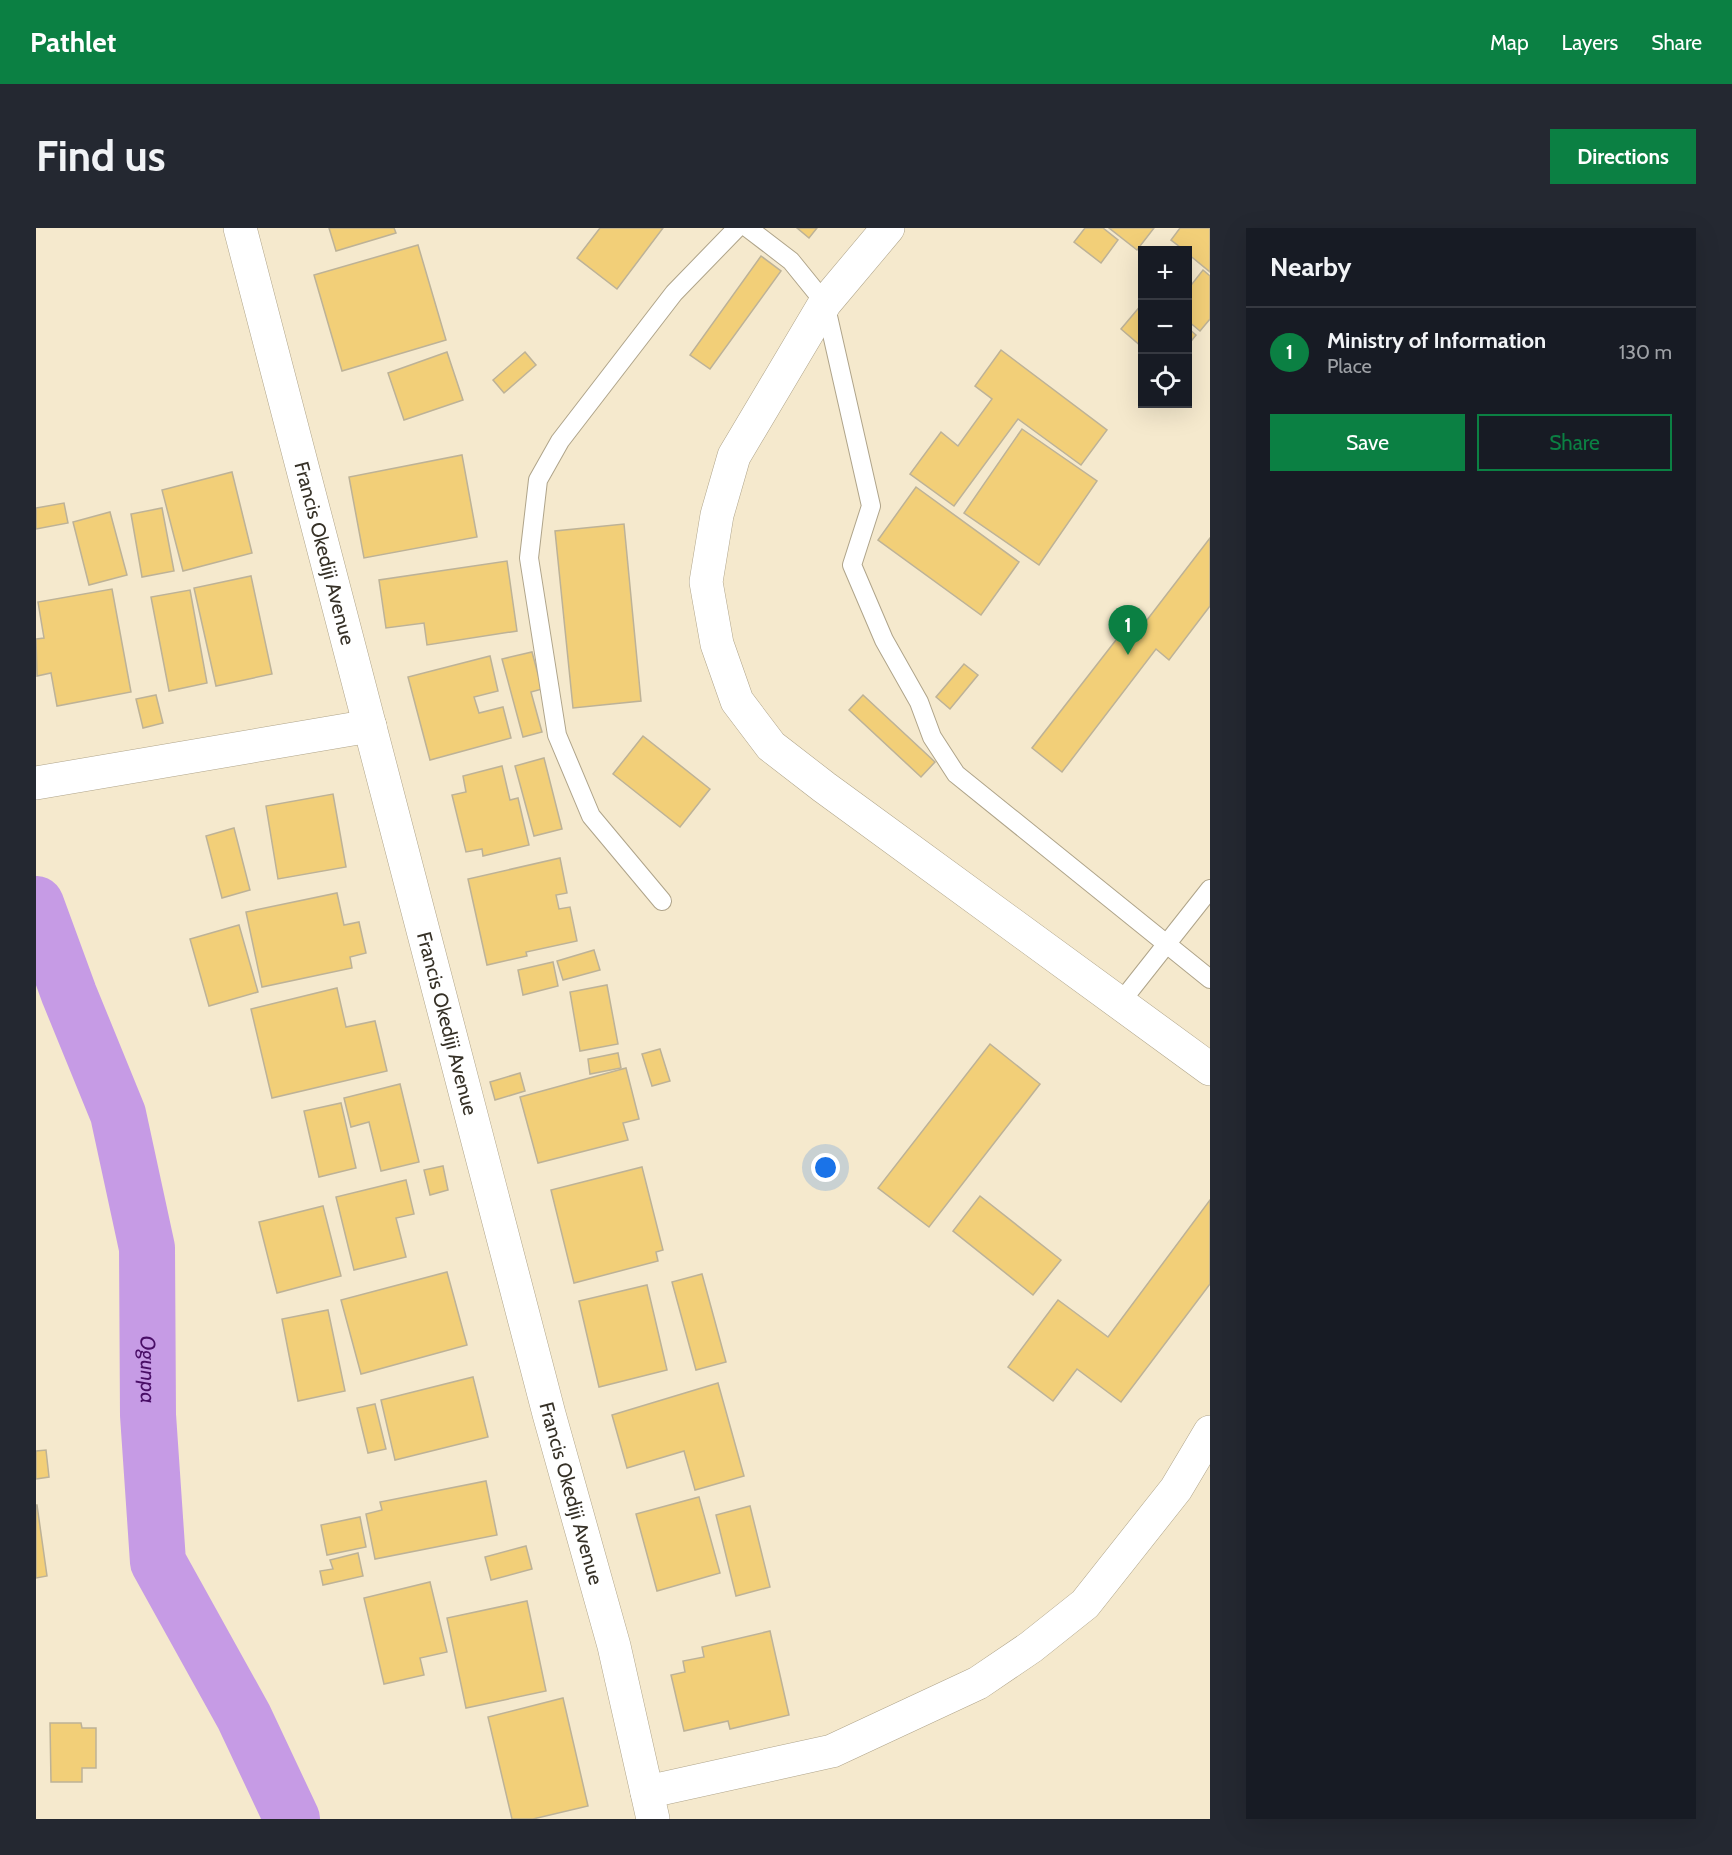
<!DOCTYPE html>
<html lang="en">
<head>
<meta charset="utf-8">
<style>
  :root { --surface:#171b24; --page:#242831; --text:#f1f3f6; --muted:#9ea1a6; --line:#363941; --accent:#0b8043 }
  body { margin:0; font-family:Cabin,sans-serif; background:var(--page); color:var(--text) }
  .controls { position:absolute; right:18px; top:18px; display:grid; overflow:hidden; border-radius:0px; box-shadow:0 6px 24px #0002 }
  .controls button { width:54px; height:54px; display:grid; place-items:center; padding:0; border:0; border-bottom:2px solid var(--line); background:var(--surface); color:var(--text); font:30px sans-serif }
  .you { position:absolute; left:790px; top:940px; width:21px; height:21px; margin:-15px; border:4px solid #fff; border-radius:50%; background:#1a73e8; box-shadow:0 0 0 9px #1a73e833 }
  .badge { display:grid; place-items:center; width:39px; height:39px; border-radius:50%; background:var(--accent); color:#fff; font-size:20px; font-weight:700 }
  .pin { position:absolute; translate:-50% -50px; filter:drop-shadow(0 2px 3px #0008) }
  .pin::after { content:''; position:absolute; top:32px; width:21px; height:18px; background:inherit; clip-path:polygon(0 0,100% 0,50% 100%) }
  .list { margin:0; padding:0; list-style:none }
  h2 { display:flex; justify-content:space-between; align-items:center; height:78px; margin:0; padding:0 24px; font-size:26px }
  h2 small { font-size:20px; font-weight:400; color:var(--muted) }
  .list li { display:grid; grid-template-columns:39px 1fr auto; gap:18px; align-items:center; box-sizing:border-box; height:90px; padding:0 24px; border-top:2px solid var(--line) }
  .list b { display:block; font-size:22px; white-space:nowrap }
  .list p { margin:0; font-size:20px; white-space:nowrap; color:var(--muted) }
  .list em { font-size:20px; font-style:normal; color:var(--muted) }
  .actions { display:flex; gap:12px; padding:18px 24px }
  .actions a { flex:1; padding:14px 0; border:2px solid var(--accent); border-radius:0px; text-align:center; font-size:21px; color:var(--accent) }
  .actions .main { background:var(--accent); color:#fff }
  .icon { flex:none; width:33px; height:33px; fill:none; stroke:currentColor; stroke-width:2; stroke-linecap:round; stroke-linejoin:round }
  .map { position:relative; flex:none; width:1174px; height:1591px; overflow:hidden; border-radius:0px }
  header { display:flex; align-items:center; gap:36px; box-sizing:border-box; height:84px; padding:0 30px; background:var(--accent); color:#fff }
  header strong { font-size:28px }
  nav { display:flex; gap:33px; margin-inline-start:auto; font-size:21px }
  .intro { display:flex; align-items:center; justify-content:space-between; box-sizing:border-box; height:144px; padding:0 36px }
  h1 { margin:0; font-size:42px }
  .button { padding:15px 27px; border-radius:0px; background:var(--accent); color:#fff; font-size:21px; font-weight:700 }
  main { display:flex; gap:36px; padding:0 36px }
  aside { flex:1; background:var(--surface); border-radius:0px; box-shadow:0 6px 24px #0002 }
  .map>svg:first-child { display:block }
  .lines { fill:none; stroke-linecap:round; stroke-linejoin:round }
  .river { stroke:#c69be5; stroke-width:56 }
  .building { fill:#f2cf78; stroke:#bdb297; stroke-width:1.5 }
  .service-casing { stroke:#afa48a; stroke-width:20 }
  .minor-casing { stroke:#afa48a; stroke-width:34 }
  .service { stroke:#fff; stroke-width:18 }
  .minor { stroke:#fff; stroke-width:33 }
  .labels { text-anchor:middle; stroke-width:6; stroke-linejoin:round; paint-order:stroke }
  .street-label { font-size:20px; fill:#363127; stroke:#f5e9cd }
  .water-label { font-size:21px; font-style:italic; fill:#490e66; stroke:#f5e9cd }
</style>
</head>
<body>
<header>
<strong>Pathlet</strong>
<nav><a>Map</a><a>Layers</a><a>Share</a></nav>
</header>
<div class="intro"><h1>Find us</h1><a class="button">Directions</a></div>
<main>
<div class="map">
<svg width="1174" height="1591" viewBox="0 0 1174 1591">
  <rect width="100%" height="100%" fill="#f5e9cd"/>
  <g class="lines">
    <!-- river -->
    <path class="river" id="s1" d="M0 676 33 766 82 886 111 1020 112 1187 122 1334 208 1489 256 1591"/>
  </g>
  <!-- building -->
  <g class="building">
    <polygon points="293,0 358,0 360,5 300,23"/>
    <polygon points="564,0 627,0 581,61 541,30"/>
    <polygon points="761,0 781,0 773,10"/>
    <polygon points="1049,0 1067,0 1082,12 1065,35 1038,14"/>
    <polygon points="1073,0 1118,0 1101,22"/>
    <polygon points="1144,0 1174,0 1174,44 1152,26 1152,22 1148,22 1135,12"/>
    <polygon points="382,17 410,112 306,143 278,47"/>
    <polygon points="725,28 745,43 674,141 654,127"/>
    <polygon points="1167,42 1174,48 1174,91 1164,103 1152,93 1152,61"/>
    <polygon points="1106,76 1106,119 1085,101"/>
    <polygon points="1152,100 1160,107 1152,117"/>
    <polygon points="965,122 1071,202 1045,237 982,191 918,278 874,246 905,204 922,218 956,171 939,158"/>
    <polygon points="411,124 427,172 368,192 352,145"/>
    <polygon points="489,124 500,137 468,165 457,152"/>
    <polygon points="986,201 1061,253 1003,337 928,285"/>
    <polygon points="426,227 441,309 328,330 313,249"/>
    <polygon points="196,244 216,325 147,343 126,262"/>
    <polygon points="880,259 983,334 945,387 842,312"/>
    <polygon points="28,275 32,295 0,301 0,280"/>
    <polygon points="126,280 138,343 106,349 95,286"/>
    <polygon points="74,284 91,347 53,357 37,294"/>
    <polygon points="588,296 605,473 537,480 519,303"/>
    <polygon points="1174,310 1174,378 1133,432 1120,421 1026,544 996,520 1101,385 1111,392"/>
    <polygon points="471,333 481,403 391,417 388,395 350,400 343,352"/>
    <polygon points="215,348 236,446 180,458 158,360"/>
    <polygon points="76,361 95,464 21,478 15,445 1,448 0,411 8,410 2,374"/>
    <polygon points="154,362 171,455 133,463 115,369"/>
    <polygon points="496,424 506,461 495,464 506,504 487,509 466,431"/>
    <polygon points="454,428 462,463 438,469 443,485 467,479 475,510 394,532 372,449"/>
    <polygon points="928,436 942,447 914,481 900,469"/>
    <polygon points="120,467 127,495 107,500 100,471"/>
    <polygon points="827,467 899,534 885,549 813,482"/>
    <polygon points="607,508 674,561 644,599 577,546"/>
    <polygon points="508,530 526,601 498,608 479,538"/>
    <polygon points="466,538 474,572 482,570 493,617 447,628 446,621 430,624 416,567 430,564 427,548"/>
    <polygon points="297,566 310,639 242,651 230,578"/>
    <polygon points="198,600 214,662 186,670 170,608"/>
    <polygon points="524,630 531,665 520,667 523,681 534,679 541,713 490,724 491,728 451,737 432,651"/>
    <polygon points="301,665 308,697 323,694 330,725 314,729 316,740 226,759 210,684"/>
    <polygon points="203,697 222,764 173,778 154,711"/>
    <polygon points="558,722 564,742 527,752 521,733"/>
    <polygon points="517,734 522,758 487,767 482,742"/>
    <polygon points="571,757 582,816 544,823 534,764"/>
    <polygon points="301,760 310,799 339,793 351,843 236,870 215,781"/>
    <polygon points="954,816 1004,856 893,999 842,960"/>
    <polygon points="624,821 634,853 616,858 606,826"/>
    <polygon points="582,825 585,840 554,846 552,831"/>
    <polygon points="590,840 603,891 587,895 592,912 502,935 484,869"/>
    <polygon points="484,845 489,863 459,872 454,854"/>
    <polygon points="364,856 383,934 345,943 333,894 315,899 308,870"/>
    <polygon points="305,875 320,940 283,949 268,883"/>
    <polygon points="407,938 412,962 394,967 388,942"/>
    <polygon points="606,939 627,1022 620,1024 622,1033 538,1055 515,962"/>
    <polygon points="370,952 378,986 360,990 370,1029 318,1042 300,969"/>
    <polygon points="944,968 1025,1032 997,1067 917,1003"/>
    <polygon points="1174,972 1174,1056 1085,1174 1041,1141 1017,1173 972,1139 1022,1072 1072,1109"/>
    <polygon points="287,978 305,1048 241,1065 223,994"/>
    <polygon points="411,1044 431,1117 325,1146 305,1072"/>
    <polygon points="666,1046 690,1134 660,1142 636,1054"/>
    <polygon points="611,1057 631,1142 563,1159 543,1073"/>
    <polygon points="292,1082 309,1163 262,1173 246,1091"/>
    <polygon points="437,1149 452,1209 359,1232 345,1172"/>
    <polygon points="682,1155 708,1248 659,1262 648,1223 591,1240 576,1187"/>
    <polygon points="339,1176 350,1221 332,1225 321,1180"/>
    <polygon points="10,1222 13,1249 0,1251 0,1223"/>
    <polygon points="450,1253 461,1307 339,1331 330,1286 346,1282 344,1274"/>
    <polygon points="663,1269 684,1345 621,1363 600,1286"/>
    <polygon points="0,1277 1,1277 11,1348 0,1350"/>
    <polygon points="714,1278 734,1359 700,1368 680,1287"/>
    <polygon points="324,1289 330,1319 291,1327 285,1297"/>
    <polygon points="490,1318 496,1341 455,1352 449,1329"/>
    <polygon points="322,1325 327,1348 287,1357 284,1343 297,1341 294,1332"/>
    <polygon points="394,1354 411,1424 384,1430 388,1447 348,1456 328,1370"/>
    <polygon points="491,1373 510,1463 430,1480 411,1390"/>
    <polygon points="734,1403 753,1487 694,1501 692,1493 648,1503 635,1447 649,1444 647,1433 668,1429 666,1419"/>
    <polygon points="527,1470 552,1578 497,1591 476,1591 452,1489"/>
    <polygon points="14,1495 45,1495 46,1500 60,1500 60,1540 46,1540 46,1554 15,1554"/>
  </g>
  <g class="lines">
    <!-- service casing -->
    <g class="service-casing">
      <g id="service">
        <polyline points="712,0 755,33 789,75 835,278 816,337 848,412 883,474 896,509 920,546 1174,751"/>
        <polyline points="626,673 555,588 521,507 493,330 502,252 524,213 638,65 701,0"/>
        <polyline points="1084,775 1174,661"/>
      </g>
    </g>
    <!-- minor casing -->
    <g class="minor-casing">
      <g id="minor">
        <path id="s2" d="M204 0 513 1186 578 1418 617 1591"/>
        <polyline points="852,0 789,75 698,228 681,287 670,354 681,416 701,473 735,518 788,559 1174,841"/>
        <polyline points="0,555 334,498"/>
        <polyline points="611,1564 796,1523 942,1455 995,1419 1049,1376 1140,1261 1174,1204"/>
      </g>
    </g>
    <!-- service -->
    <use href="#service" class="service"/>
    <!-- minor -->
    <use href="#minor" class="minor"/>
  </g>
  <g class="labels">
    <!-- street labels -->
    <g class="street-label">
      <text dy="7" stroke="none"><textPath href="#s2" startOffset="336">Francis Okediji Avenue</textPath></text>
      <text dy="7" stroke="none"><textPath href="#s2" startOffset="822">Francis Okediji Avenue</textPath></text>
      <text dy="7" stroke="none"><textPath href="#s2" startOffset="1308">Francis Okediji Avenue</textPath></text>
    </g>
    <!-- water labels -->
    <g class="water-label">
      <text dy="7" stroke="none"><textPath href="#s1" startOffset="484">Ogunpa</textPath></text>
    </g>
  </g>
</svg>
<div class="controls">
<button>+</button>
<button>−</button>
<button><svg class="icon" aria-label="locate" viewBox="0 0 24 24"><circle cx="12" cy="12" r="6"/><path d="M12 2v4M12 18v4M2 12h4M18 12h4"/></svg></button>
</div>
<div class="you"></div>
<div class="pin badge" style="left:1092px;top:427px">1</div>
</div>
<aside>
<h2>Nearby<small></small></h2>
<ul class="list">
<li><span class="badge">1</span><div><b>Ministry of Information</b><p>Place</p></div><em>130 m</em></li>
</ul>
<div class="actions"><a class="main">Save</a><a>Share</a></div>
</aside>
</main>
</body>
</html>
